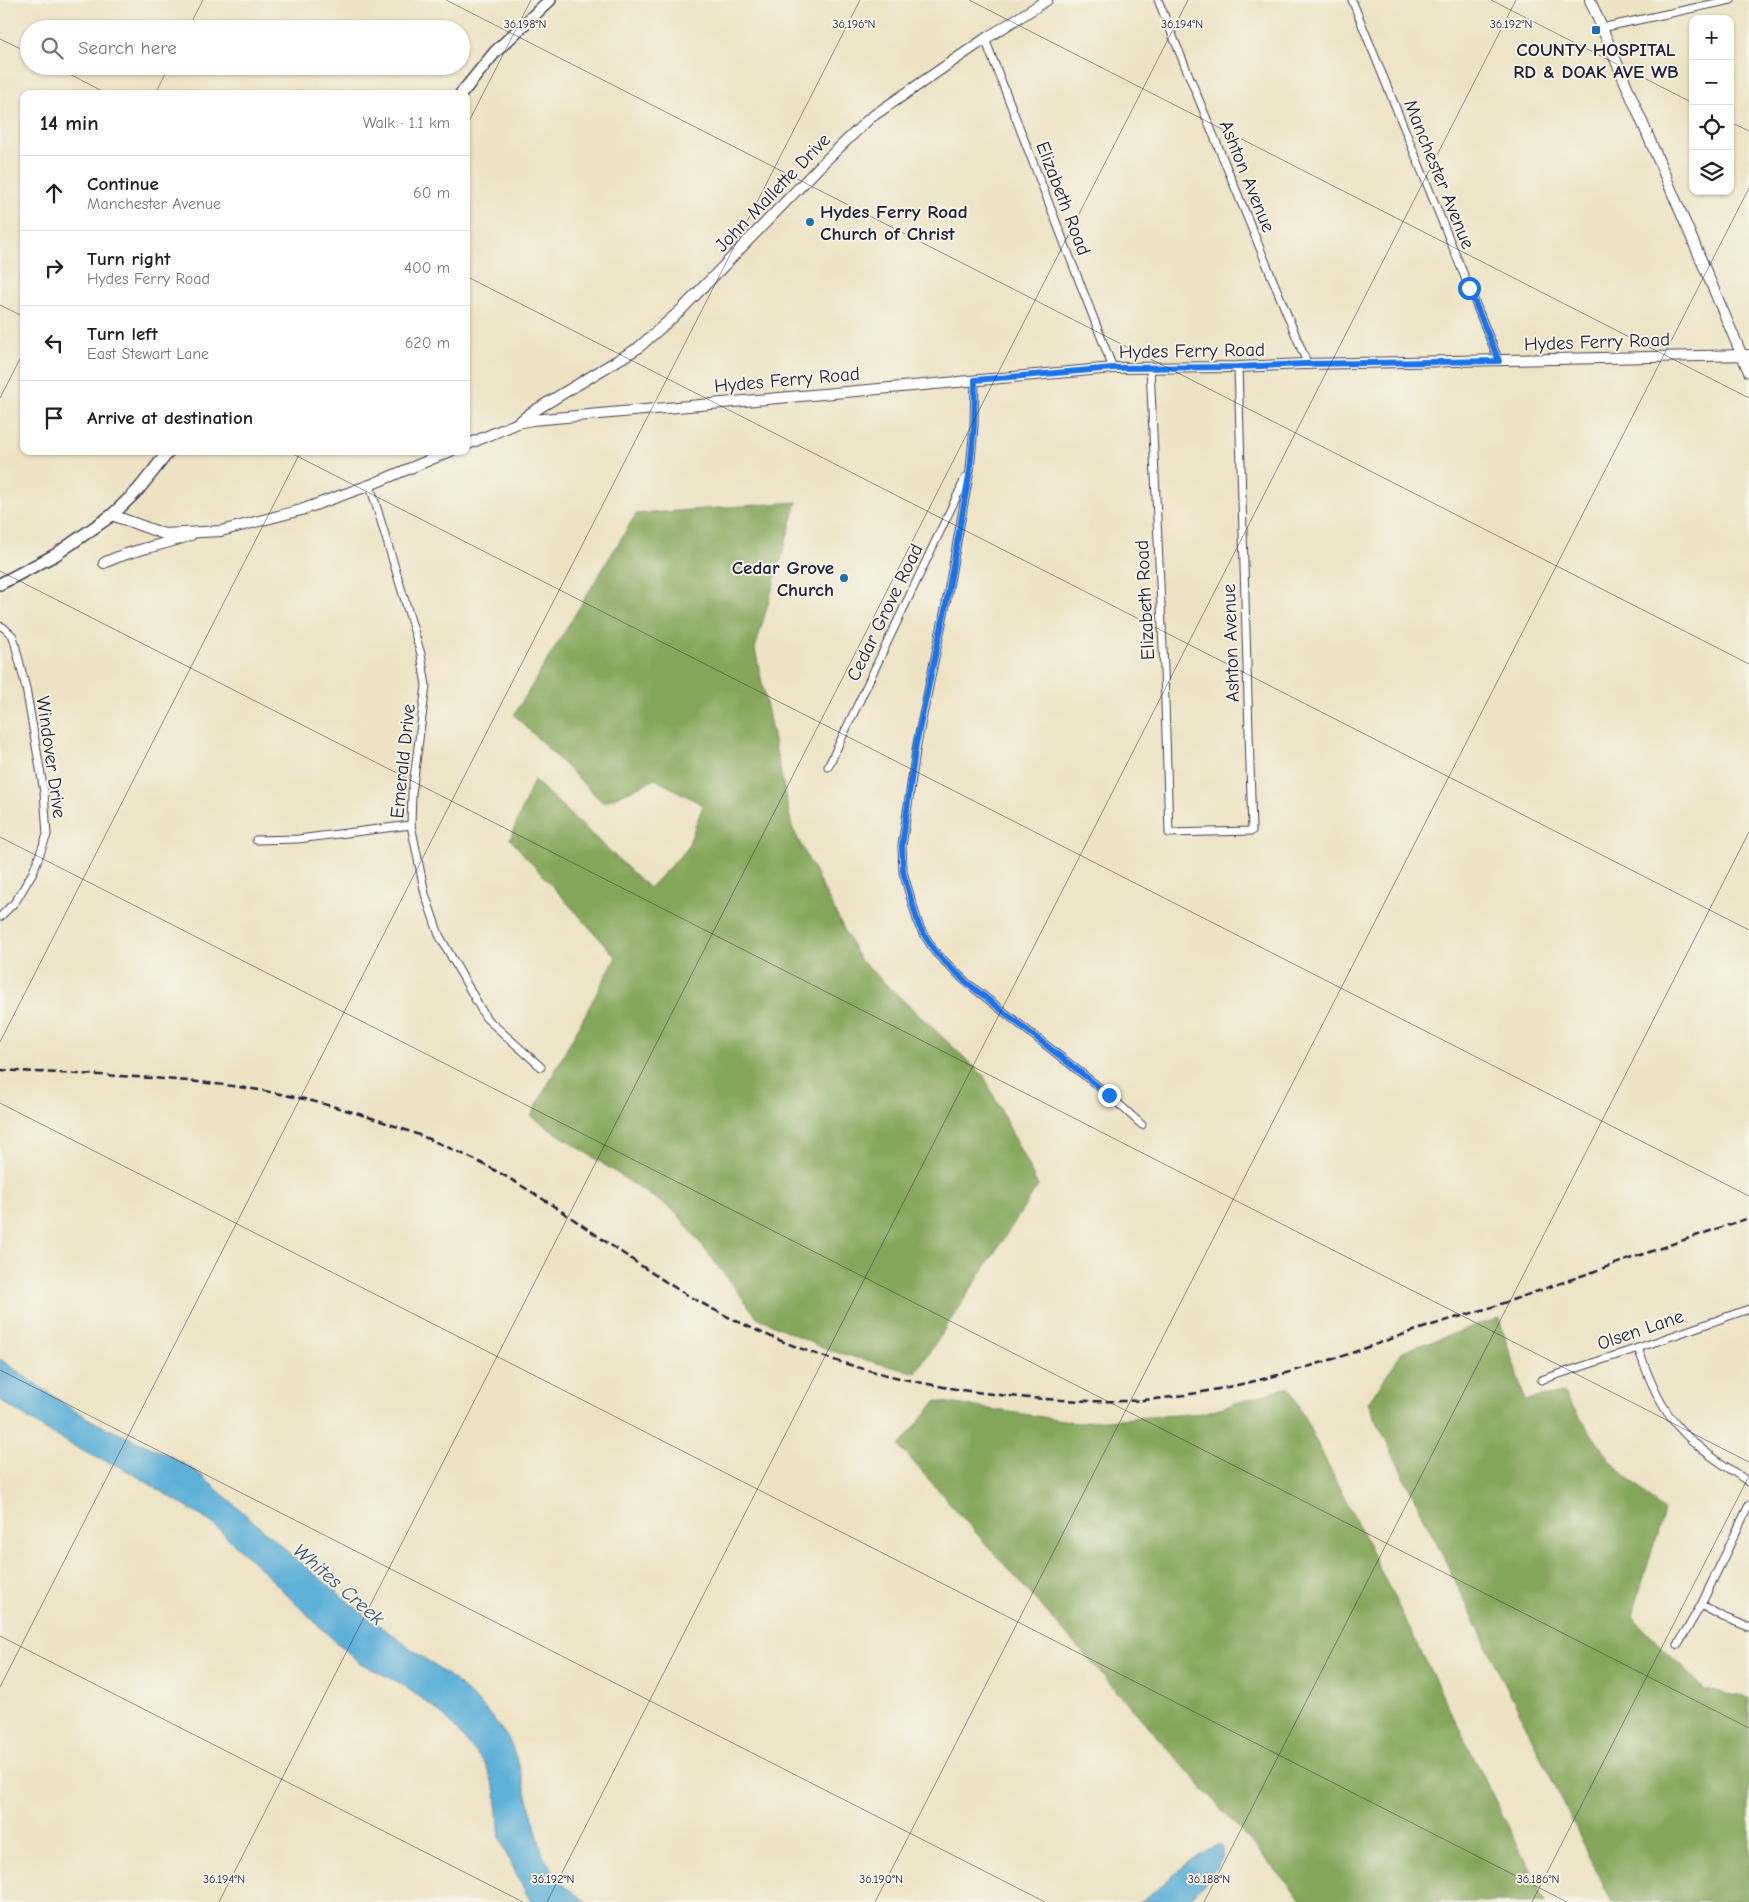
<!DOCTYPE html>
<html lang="en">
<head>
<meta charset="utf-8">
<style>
  :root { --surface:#fff; --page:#f6f6f6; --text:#202124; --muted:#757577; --line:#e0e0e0 }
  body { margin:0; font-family:"Comic Neue",sans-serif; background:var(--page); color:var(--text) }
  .controls { position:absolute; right:15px; top:15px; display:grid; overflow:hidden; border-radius:10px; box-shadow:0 1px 4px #0004 }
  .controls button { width:45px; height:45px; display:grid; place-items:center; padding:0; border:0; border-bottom:1px solid var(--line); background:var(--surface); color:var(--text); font:25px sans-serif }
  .stop { position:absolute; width:15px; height:15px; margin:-11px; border:4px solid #1a73e8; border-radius:50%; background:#fff }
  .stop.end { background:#1a73e8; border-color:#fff; box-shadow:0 1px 5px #0008 }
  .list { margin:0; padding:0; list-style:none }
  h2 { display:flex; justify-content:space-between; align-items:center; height:65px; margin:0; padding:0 20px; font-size:21px }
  h2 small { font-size:16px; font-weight:400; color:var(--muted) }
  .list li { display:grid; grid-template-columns:32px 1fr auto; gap:15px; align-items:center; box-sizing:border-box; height:75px; padding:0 20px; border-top:1px solid var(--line) }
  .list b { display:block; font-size:19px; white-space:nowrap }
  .list p { margin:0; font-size:16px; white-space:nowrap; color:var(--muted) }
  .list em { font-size:16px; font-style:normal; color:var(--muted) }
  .icon { flex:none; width:28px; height:28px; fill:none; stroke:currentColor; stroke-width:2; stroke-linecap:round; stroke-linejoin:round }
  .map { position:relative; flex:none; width:1749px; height:1902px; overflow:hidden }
  .search { position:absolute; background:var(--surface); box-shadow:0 1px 4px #0004; left:20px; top:20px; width:450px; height:55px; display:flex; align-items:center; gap:12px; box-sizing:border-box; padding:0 18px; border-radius:28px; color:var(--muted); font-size:19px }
  .panel { position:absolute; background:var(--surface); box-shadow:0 1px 4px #0004; left:20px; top:90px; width:450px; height:365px; border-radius:10px }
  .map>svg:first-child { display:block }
  .forest { fill:#84a65a; stroke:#53644a }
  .water { fill:#5db0d8; stroke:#40698a }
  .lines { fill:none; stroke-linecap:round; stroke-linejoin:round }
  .street-casing { stroke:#403f50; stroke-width:9 }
  .secondary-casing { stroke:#403f50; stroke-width:12 }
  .primary-casing { stroke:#403f50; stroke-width:14 }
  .street { stroke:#fff; stroke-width:7 }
  .secondary { stroke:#fff; stroke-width:10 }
  .primary { stroke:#fff; stroke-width:11 }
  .rail { stroke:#22223b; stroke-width:2.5; stroke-dasharray:8 4; stroke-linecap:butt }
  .route { stroke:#1a73e8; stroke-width:6 }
  .ticks { fill:none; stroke:#22223b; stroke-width:1; stroke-opacity:0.45 }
  .poi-dot { fill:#1f6fb2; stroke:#f7f3e8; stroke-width:2 }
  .labels { text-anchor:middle; stroke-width:4; stroke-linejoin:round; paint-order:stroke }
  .poi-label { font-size:19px; font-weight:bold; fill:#22223b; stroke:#f7f3e8 }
  .street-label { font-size:19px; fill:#22223b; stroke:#f7f3e8 }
  .water-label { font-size:20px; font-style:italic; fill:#375472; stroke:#f7f3e8 }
  .ticks-label { font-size:12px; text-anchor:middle; fill:#22223b; stroke:#f7f3e8; stroke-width:4; stroke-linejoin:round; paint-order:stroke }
</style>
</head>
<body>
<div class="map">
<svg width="1749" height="1902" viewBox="0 0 1749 1902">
  <rect width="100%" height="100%" fill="#f7f3e8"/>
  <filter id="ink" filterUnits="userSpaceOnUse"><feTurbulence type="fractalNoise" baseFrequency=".02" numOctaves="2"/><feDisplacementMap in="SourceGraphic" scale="10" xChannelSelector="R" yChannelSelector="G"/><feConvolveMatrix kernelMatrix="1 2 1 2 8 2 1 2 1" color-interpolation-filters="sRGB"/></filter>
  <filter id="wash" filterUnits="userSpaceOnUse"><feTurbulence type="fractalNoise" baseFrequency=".0096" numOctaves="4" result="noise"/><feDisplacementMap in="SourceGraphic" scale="20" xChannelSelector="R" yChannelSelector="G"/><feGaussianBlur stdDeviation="1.12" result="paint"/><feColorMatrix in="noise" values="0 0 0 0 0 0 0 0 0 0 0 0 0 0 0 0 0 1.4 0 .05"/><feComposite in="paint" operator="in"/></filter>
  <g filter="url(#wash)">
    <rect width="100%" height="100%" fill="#ede3c4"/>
    <!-- forest -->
    <g class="forest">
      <polygon points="797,502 755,649 792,827 859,959 984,1076 1038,1186 916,1373 827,1350 757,1317 677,1213 531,1116 616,957 510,839 534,780 649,888 687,849 703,805 655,779 603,803 514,715 636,514"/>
      <polygon points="1499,1318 1525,1400 1563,1393 1611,1462 1664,1511 1632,1616 1705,1690 1749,1698 1749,1902 1612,1902 1368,1403 1403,1351"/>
      <polygon points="1289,1387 1546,1902 1304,1902 899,1446 936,1401 1076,1422 1203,1413"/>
    </g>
    <!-- water -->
    <g class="water">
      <polygon points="0,1359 73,1410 98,1424 170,1456 197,1472 294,1557 366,1616 454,1680 485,1709 508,1738 519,1765 543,1856 562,1884 586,1902 533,1902 527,1895 506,1853 500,1837 496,1791 485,1764 448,1720 429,1704 400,1683 360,1663 324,1631 272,1580 212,1523 140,1478 117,1465 92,1456 49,1432 0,1400"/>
      <path d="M1218 1845 1223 1847C1221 1871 1201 1886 1186 1902H1140C1166 1885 1189 1856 1218 1845Z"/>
    </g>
  </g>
  <g filter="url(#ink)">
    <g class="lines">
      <!-- street casing -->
      <g class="street-casing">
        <g id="street">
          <polyline points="1158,0 1305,358 1304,364"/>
          <polyline points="1352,0 1499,361"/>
          <polyline points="1601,28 1731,0"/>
          <polyline points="985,39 1113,368"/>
          <polyline points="1150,368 1164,669 1169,833 1252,831 1238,367"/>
          <polyline points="975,380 974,426 970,470 945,609 917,744 902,846 903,872 919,926 935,952 966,982 1109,1095 1142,1125"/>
          <polyline points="370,485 421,654 426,686 412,793 411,825 425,894 439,935 486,1018 541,1067"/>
          <polyline points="0,626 3,627 13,636 26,688 44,792 47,835 33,872 16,901 0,917"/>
          <polyline points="828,767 966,477"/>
          <polyline points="256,840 298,839 411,825"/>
          <path d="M1638 1348C1647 1373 1656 1397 1671 1418 1691 1445 1722 1464 1749 1482"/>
          <polyline points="1541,1380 1638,1348 1749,1309"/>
          <polyline points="1701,1605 1723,1617 1749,1627"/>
          <polyline points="1678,1645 1701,1605 1749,1505"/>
        </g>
      </g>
      <!-- secondary casing -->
      <g class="secondary-casing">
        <g id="secondary">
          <polyline points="1590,0 1749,372"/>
          <polyline points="518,423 532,420 1113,368 1238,367 1304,364 1749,355"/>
          <polyline points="466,445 518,423 529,414 638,348 682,309 822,164 870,118 985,39 1047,0"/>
          <polyline points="112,515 164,534 221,531 301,510 370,485 451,451"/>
          <path d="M104 563C131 549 163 546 191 535"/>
        </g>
      </g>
      <!-- primary casing -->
      <g class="primary-casing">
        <g id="primary">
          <polyline points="461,94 495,52 550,0"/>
          <polyline points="0,584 55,555 112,515 138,490 169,451"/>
        </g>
      </g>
      <!-- street -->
      <use href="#street" class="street"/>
      <!-- secondary -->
      <use href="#secondary" class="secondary"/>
      <!-- primary -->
      <use href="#primary" class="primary"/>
      <!-- rail -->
      <path class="rail" d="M0 1070C86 1075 174 1076 259 1090 323 1101 386 1120 445 1146 530 1182 597 1239 674 1287 787 1356 912 1390 1044 1399 1080 1401 1118 1403 1155 1399 1216 1392 1277 1377 1336 1358 1365 1349 1394 1337 1423 1328 1444 1321 1465 1315 1486 1309 1574 1279 1661 1247 1749 1218"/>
    </g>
  </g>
  <g class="lines" filter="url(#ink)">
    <!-- route -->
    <polyline class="route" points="1109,1095 966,982 935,952 919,926 903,872 902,846 916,744 945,610 970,470 974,426 975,380 1113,368 1238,367 1304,364 1499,361 1469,288"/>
  </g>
  <!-- ticks -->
  <path class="ticks" d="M446 0 1749 664M969 0 1749 398M1491 0 1693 103M188 29 203 0M0 39 29 53M54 66 108 94M155 94 169 66M1730 122 1749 131M466 127 531 0M466 276 1749 930M0 305 24 317M0 398 24 351M287 451 1749 1196M0 571 1749 1462M0 837 1749 1728M0 1042 301 451M0 1103 1567 1902M0 1370 1045 1902M0 1636 523 1902M0 1687 860 0M219 1902 1188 0M547 1902 1516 0M875 1902 1749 188M1204 1902 1749 832M1532 1902 1749 1476"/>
  <!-- markers -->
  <g class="poi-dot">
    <rect x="1591" y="25" width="10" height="10" rx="2.5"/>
    <circle cx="810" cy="222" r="5"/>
    <circle cx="844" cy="578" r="5"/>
  </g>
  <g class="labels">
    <!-- poi labels -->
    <g class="poi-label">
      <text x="1596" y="56">COUNTY HOSPITAL<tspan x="1596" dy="22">RD &amp; DOAK AVE WB</tspan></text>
      <text x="820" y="218" text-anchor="start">Hydes Ferry Road<tspan x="820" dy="22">Church of Christ</tspan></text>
      <text x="834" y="574" text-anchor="end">Cedar Grove<tspan x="834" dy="22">Church</tspan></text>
    </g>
    <!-- street labels -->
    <g class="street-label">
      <text transform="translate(1440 174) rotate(68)" y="7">Manchester Avenue</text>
      <text transform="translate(1248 176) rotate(68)" y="7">Ashton Avenue</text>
      <text transform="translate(772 192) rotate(-46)" y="7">John Mallette Drive</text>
      <text transform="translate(1064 198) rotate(69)" y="7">Elizabeth Road</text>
      <text transform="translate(1597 341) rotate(-2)" y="7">Hydes Ferry Road</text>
      <text transform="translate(1192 350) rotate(-1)" y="7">Hydes Ferry Road</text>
      <text transform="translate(787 379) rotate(-5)" y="7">Hydes Ferry Road</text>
      <text transform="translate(1144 600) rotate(-93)" y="7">Elizabeth Road</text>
      <text transform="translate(884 612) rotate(-64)" y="7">Cedar Grove Road</text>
      <text transform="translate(1230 643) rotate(-92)" y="7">Ashton Avenue</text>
      <text transform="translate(52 757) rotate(82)" y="7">Windover Drive</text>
      <text transform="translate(402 761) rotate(-84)" y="7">Emerald Drive</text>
      <text transform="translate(1640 1329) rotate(-19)" y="7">Olsen Lane</text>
    </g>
    <!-- water labels -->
    <g class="water-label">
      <text transform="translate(339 1584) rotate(41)" y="7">Whites Creek</text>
    </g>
  </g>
  <g class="ticks-label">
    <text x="525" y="28">36.198°N</text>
    <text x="854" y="28">36.196°N</text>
    <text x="1182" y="28">36.194°N</text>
    <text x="1511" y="28">36.192°N</text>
    <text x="224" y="1883">36.194°N</text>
    <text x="553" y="1883">36.192°N</text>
    <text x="881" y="1883">36.190°N</text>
    <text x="1209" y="1883">36.188°N</text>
    <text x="1538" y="1883">36.186°N</text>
  </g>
</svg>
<div class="controls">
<button>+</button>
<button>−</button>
<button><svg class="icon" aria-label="locate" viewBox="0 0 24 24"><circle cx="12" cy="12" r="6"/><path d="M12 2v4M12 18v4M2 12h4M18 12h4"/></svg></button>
<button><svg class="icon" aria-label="layers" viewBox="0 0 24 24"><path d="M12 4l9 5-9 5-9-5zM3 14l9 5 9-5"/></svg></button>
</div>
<div class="stop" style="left:1469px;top:288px"></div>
<div class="stop end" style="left:1109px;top:1095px"></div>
<div class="search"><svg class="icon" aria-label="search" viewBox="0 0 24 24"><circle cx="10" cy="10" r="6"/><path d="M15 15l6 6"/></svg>Search here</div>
<section class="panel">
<h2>14 min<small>Walk · 1.1 km</small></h2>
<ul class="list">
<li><svg class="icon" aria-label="ahead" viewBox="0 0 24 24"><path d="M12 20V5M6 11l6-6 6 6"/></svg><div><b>Continue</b><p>Manchester Avenue</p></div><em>60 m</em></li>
<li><svg class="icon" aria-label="right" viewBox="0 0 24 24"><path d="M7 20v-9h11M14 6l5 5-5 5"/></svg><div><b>Turn right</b><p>Hydes Ferry Road</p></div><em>400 m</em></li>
<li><svg class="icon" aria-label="left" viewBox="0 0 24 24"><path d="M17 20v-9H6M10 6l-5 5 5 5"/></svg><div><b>Turn left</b><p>East Stewart Lane</p></div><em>620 m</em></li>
<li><svg class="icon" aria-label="arrive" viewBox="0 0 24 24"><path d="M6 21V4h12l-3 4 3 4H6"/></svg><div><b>Arrive at destination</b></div></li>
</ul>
</section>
</div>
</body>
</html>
